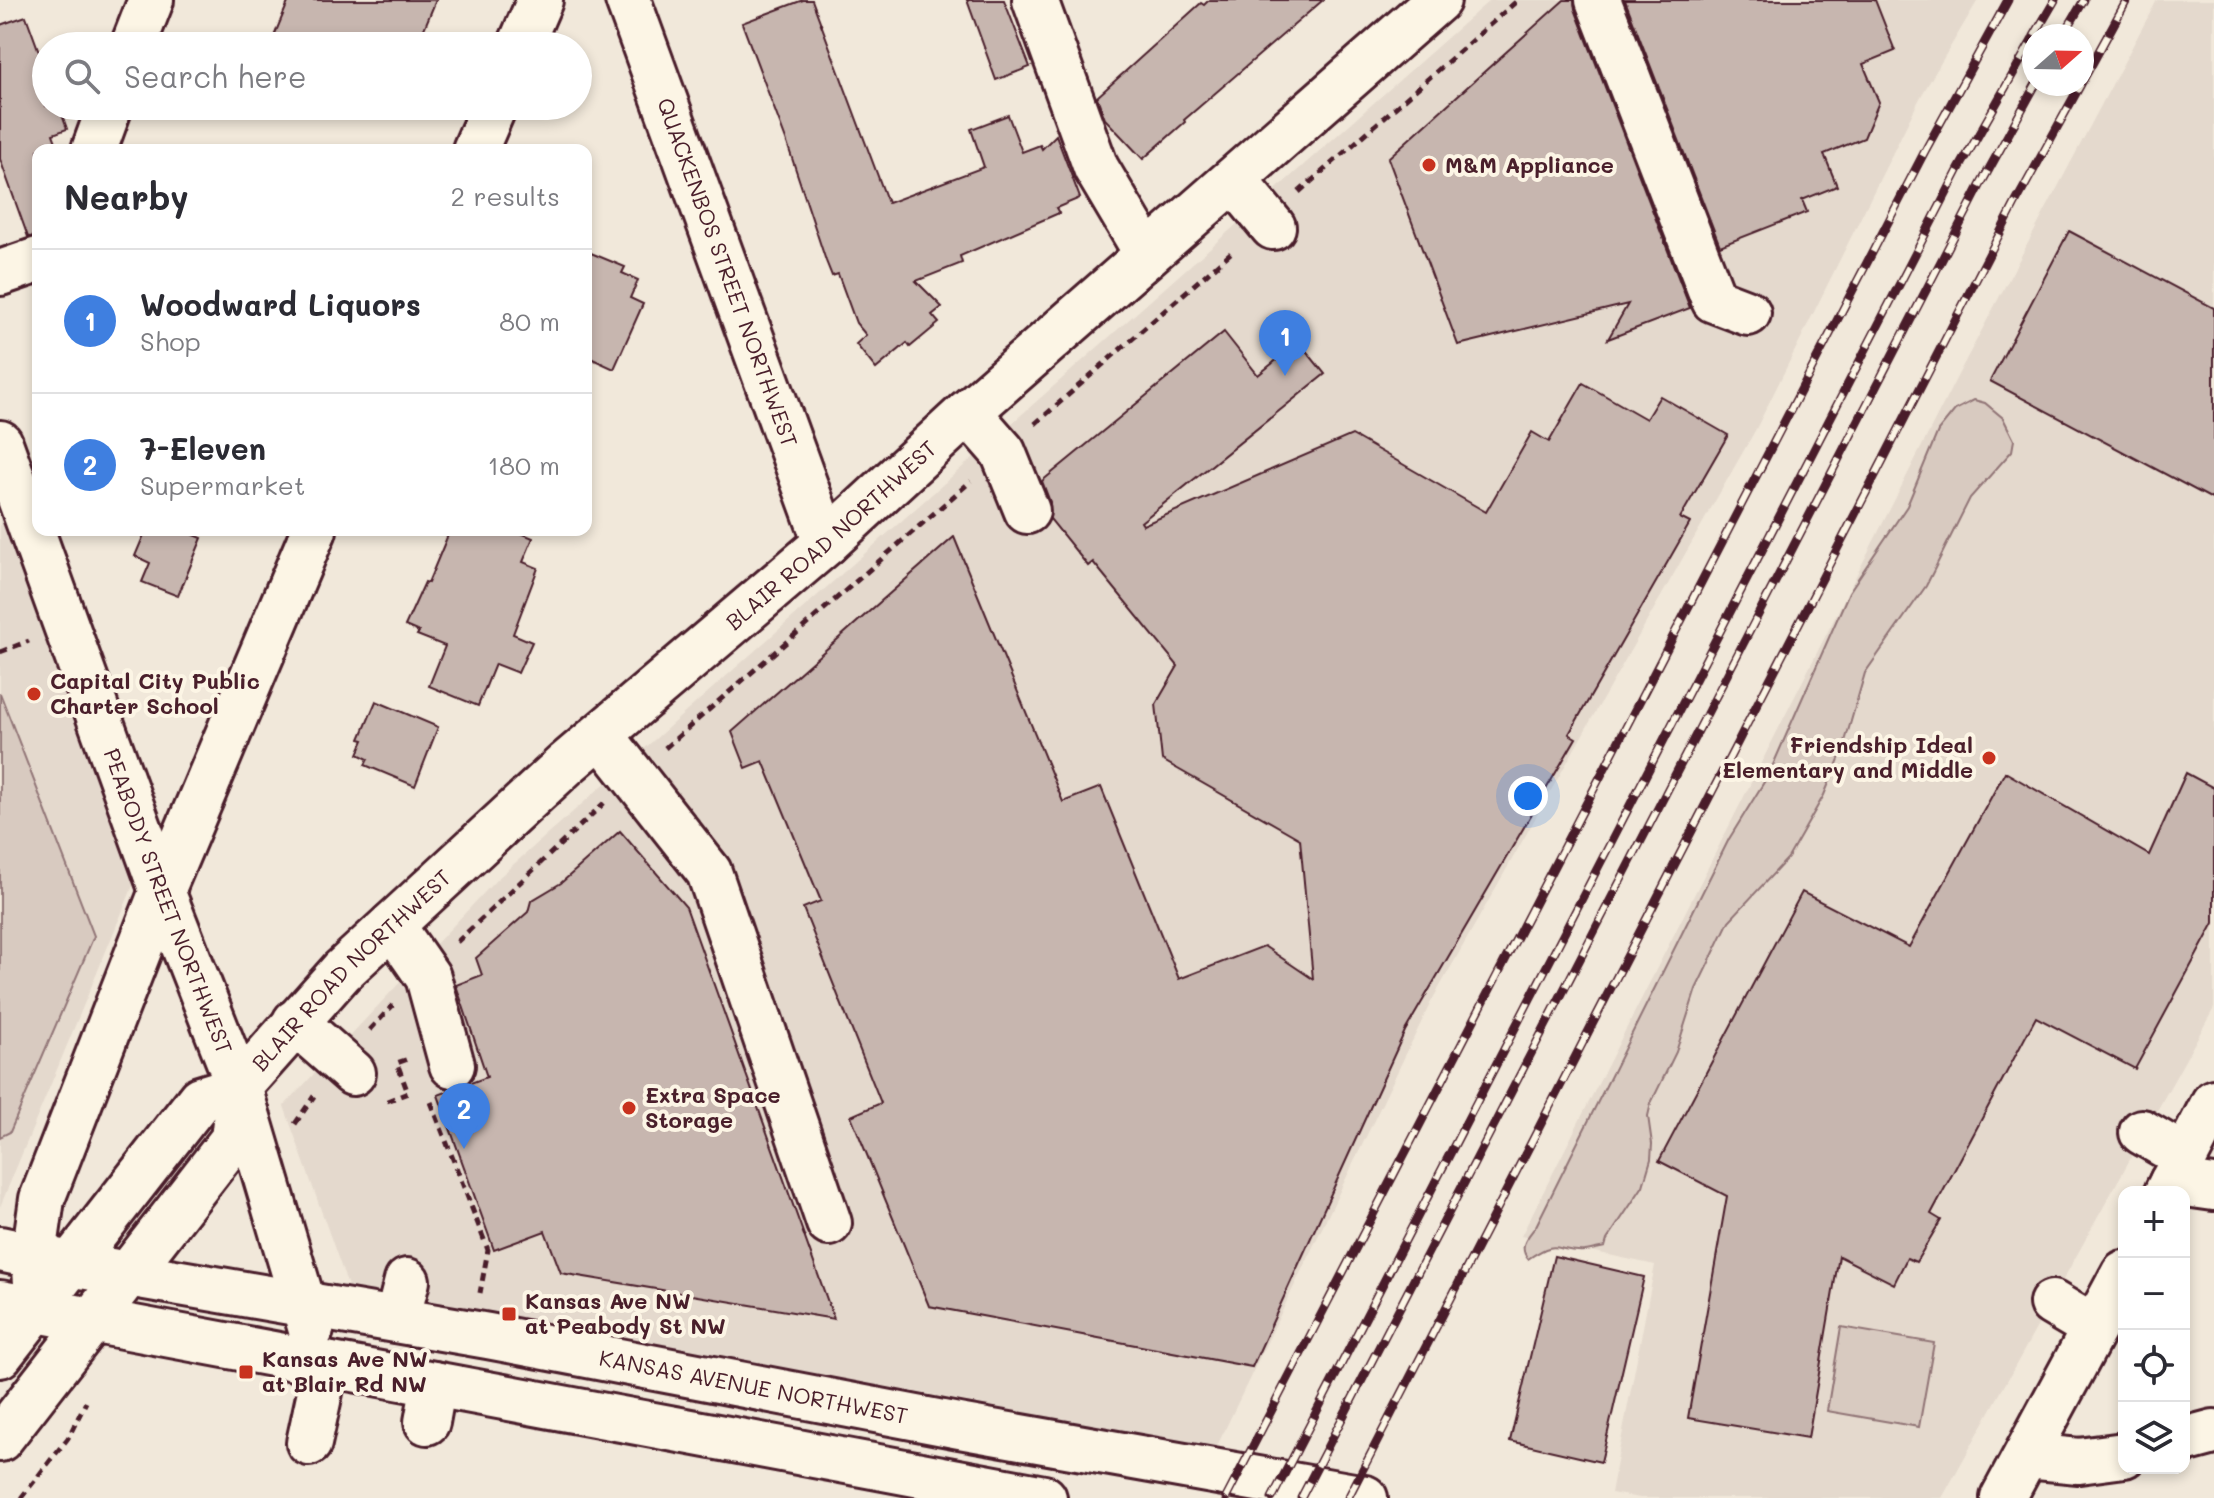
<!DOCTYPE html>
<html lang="en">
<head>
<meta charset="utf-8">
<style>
  :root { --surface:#fff; --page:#f7f7f7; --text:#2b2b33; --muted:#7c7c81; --line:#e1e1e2; --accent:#c8321e }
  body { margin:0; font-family:Mali,sans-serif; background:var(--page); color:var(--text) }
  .controls { position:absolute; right:24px; bottom:24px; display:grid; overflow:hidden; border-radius:16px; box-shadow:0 4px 12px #0003 }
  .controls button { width:72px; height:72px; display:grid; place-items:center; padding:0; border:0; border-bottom:2px solid var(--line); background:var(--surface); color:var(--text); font:40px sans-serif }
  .compass { position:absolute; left:2022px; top:24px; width:72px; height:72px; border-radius:50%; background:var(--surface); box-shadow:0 4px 12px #0003; rotate:70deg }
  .you { position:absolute; left:1528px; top:796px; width:28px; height:28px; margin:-20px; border:6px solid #fff; border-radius:50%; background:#1a73e8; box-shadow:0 0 0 12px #1a73e833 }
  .badge { display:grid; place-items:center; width:52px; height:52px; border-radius:50%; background:var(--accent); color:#fff; font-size:26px; font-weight:700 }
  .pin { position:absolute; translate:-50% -66px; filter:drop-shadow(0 2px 4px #0008) }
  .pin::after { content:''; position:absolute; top:42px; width:28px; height:24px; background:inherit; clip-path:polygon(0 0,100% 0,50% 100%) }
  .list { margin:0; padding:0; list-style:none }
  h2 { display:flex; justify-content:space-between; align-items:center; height:104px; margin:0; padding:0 32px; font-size:34px }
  h2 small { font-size:26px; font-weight:400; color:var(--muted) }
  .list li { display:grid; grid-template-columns:52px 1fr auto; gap:24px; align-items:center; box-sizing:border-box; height:144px; padding:0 32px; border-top:2px solid var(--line) }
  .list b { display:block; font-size:30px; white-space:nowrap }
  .list p { margin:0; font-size:26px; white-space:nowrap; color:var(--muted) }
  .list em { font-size:26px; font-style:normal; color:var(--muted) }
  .icon { flex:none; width:44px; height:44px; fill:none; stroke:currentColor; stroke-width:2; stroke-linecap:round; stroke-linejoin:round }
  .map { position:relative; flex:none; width:2214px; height:1498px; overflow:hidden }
  .search { position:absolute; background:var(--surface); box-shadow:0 4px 12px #0003; left:32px; top:32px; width:560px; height:88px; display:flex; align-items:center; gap:20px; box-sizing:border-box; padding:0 28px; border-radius:44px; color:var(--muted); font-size:30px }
  .panel { position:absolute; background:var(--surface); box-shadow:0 4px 12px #0003; left:32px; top:144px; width:560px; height:392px; border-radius:16px }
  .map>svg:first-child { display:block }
  .built { fill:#e4d9cd }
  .green { fill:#d8cac0; stroke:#917476; stroke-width:2 }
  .building { fill:#c7b6af; stroke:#4a1f2b; stroke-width:2 }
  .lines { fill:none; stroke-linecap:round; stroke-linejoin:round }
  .minor-casing { stroke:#4a1f2b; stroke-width:50 }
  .major-casing { stroke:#4a1f2b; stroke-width:50 }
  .path { stroke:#4a1f2b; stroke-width:5; stroke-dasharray:8 6; stroke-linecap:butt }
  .minor { stroke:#fcf5e5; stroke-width:44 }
  .major { stroke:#fcf5e5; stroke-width:44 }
  .rail-casing { stroke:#4a1f2b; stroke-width:9 }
  .rail { stroke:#fcf5e5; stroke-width:6; stroke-dasharray:18; stroke-linecap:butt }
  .poi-dot { fill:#c8321e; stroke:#fcf5e5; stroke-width:3 }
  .labels { text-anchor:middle; stroke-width:8; stroke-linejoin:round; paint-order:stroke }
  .poi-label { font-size:22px; font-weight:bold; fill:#4a1f2b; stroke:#fcf5e5; text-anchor:start }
  .street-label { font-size:22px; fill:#4a1f2b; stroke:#fcf5e5 }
</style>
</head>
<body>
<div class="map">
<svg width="2214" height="1498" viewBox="0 0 2214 1498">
  <rect width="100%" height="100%" fill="#f1e8da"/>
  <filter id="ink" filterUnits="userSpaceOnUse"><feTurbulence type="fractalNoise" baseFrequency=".0125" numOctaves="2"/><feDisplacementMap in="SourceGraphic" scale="16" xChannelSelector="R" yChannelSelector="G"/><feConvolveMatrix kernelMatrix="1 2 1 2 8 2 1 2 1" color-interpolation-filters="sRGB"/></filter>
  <g filter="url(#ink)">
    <!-- built -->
    <g class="built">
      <polygon points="1490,0 1978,0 1920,98 1756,429 1431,1002 1216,1448 348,1286 284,1106 496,880"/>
      <polygon points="2157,0 2214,0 2214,1008 1942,1498 1640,1498 1611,1493 1655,1265 1521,1236 1959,373"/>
      <polygon points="0,507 135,881 0,1207"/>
    </g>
    <!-- green -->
    <g class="green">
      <path d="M1974 400 1985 403 2003 418 2014 440 2012 451 1970 498 1926 586 1865 673 1842 752 1824 795 1788 858 1729 921 1696 989 1676 1052 1651 1103 1648 1116 1652 1144 1651 1159 1643 1186 1607 1240 1605 1247C1599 1248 1592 1250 1585 1251 1555 1253 1560 1237 1528 1259 1518 1246 1527 1238 1536 1226L1729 839 1769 774 1849 592 1907 506 1938 431 1955 410Z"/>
      <polygon points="0,693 94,936 10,1132 0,1137"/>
      <polygon points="1841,1327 1934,1343 1919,1427 1827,1411"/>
    </g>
    <!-- building -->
    <g class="building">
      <polygon points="289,0 436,0 417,46 270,46"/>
      <polygon points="803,0 812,0 888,203 984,167 971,129 1008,115 1022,152 1040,145 1042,149 1056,135 1080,198 1056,208 1059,213 960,256 962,263 916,281 942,307 932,315 939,323 910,347 907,343 876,369 856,344 866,335 856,323 838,274 832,276 826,261 786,140 742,23"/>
      <polygon points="967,0 1004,0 1030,67 996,80"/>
      <polygon points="1209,0 1323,0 1184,120 1185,122 1143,159 1105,119 1097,97 1201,3 1204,5"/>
      <polygon points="1564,0 1574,0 1575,9 1690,308 1608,339 1628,304 1458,345 1388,158"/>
      <polygon points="1625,0 1875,0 1895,51 1863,64 1879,102 1864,138 1824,154 1837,186 1802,200 1807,212 1720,246"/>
      <polygon points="26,16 46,71 46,106 59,106 67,129 53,134 59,150 38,150 38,236 28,237 0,159 0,25"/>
      <polygon points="2069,231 2214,308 2214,500 1990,381"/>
      <polygon points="586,251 625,267 622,273 638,280 630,298 643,304 614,369 586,356"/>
      <polygon points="1224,332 1258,375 1299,342 1325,374 1141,522 1143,525 1352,435 1486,512 1532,432 1549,442 1583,383 1646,419 1660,396 1728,435 1680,518 1690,523 1569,734 1576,738 1405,1031 1252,1367 929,1306 851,1116 881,1103 803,908 821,901 763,761 746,768 732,732 954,537 1063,802 1101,787 1179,979 1264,946 1313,979 1300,839 1162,760 1156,704 1178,666 1093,562 1088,566 1050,519 1050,502 1042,481"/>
      <polygon points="146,530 182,530 202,538 178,596 142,582 150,563 135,556"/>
      <polygon points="450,530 514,530 533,538 523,562 538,568 513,634 532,642 518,673 495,664 478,706 429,686 445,646 417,635 419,632 405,626 425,582 428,583"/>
      <polygon points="376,701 438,727 415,786 365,765 368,759 358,754 364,740 360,739"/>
      <polygon points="2005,772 2149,855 2186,773 2214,788 2214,923 2135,1069 2036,1017 1931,1214 1941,1220 1916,1262 1907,1258 1894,1284 1839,1256 1808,1438 1688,1418 1727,1196 1659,1161 1802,892 1909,947"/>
      <polygon points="620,831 686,907 834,1319 561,1273 545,1231 494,1250 438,1095 487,1077 456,985 482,975 476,958 528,912 531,901 561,883"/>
      <polygon points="1554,1256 1644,1277 1601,1462 1510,1441"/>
    </g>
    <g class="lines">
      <!-- minor casing -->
      <g class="minor-casing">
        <g id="minor">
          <path id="s1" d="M628 0 826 543"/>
          <polyline points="1035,0 1096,168 1147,254"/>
          <polyline points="1598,0 1714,300 1748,313"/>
          <polyline points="133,46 151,0"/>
          <polyline points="520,46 540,0"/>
          <polyline points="94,150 110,106"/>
          <polyline points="475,150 494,106"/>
          <polyline points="1234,180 1273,227"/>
          <polyline points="0,273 38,260"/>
          <polyline points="968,412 1003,452 1027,511"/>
          <path id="s2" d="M0 443 162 891 239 1087 311 1330"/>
          <polyline points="601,735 709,872 829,1223"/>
          <polyline points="392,925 428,977 452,1065"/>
          <polyline points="295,1022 353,1073"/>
          <polyline points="2142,1132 2185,1157"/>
          <polyline points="2172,1182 2214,1188"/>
          <polyline points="2167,1192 2214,1102"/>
          <path id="s3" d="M0 1249 70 1264 488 1336 959 1426 1365 1498"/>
          <polyline points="36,1283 34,1255 42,1199 162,891 314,530"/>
          <polyline points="0,1303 1044,1498"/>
          <polyline points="2052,1303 2094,1328"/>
          <polyline points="397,1320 407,1281"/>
          <polyline points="427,1422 434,1384"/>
          <polyline points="2184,1440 2214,1432"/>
          <polyline points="309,1443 326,1364"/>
          <polyline points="2027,1456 2079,1461 2124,1455"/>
          <polyline points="2003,1498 2124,1273"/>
        </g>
      </g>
      <!-- major casing -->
      <g class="major-casing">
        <g id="major">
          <path id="s4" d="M0 1355 200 1099 239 1087 342 971 566 764 826 543 968 412 1438 0"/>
          <polyline points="0,1439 233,1139 239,1087"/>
        </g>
      </g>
      <!-- path -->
      <g class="path">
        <polyline points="1299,192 1518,0"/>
        <polyline points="1035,424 1235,249"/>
        <polyline points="0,652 29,641"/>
        <polyline points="665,748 971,481"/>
        <polyline points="457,942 604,803"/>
        <polyline points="370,1030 393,1005"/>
        <polyline points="387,1101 408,1093 397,1063 408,1059"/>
        <polyline points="431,1102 488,1250 480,1293"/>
        <polyline points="295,1124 314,1096"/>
        <polyline points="21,1498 68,1438 86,1402"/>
      </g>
      <!-- minor -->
      <use href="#minor" class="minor"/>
      <!-- major -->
      <use href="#major" class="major"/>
      <!-- rail casing -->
      <g class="rail-casing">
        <g id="rail">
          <polyline points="2034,36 2055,0"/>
          <polyline points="2063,36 2084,0"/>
          <polyline points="2082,82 2127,0"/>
          <polyline points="1226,1498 1926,149 2008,0"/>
          <polyline points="1272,1498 1959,169 2034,37"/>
          <polyline points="1301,1498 1982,182 2036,84"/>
          <polyline points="1348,1498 2016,202 2081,84"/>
        </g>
      </g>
      <!-- rail -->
      <use href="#rail" class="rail"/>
    </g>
  </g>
  <!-- markers -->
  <g class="poi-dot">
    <circle cx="1429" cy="165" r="8"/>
    <circle cx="34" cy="694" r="8"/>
    <circle cx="1989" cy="758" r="8"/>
    <circle cx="629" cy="1108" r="8"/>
    <rect x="501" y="1306" width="16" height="16" rx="4"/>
    <rect x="238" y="1364" width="16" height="16" rx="4"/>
  </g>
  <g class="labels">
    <!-- poi labels -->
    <g class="poi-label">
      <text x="1445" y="173">M&amp;M Appliance</text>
      <text x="50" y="689">Capital City Public<tspan x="50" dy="25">Charter School</tspan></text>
      <text x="1973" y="753" text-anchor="end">Friendship Ideal<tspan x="1973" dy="25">Elementary and Middle</tspan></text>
      <text x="645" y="1103">Extra Space<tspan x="645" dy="25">Storage</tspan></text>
      <text x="525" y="1309">Kansas Ave NW<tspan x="525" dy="25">at Peabody St NW</tspan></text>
      <text x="262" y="1367">Kansas Ave NW<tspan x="262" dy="25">at Blair Rd NW</tspan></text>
    </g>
    <!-- street labels -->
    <g class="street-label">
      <text dy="8" stroke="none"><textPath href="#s1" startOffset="290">QUACKENBOS STREET NORTHWEST</textPath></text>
      <text dy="8" stroke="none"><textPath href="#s4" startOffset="1176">BLAIR ROAD NORTHWEST</textPath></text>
      <text dy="8" stroke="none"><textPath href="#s2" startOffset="488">PEABODY STREET NORTHWEST</textPath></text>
      <text dy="8" stroke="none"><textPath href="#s4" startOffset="528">BLAIR ROAD NORTHWEST</textPath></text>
      <text dy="8" stroke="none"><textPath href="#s3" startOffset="766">KANSAS AVENUE NORTHWEST</textPath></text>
    </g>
  </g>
</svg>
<div class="controls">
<button>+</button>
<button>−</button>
<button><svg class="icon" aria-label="locate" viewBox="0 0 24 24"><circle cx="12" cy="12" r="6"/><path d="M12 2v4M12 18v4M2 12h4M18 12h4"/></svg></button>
<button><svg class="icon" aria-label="layers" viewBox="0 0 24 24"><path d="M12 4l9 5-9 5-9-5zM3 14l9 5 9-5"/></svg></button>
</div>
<svg class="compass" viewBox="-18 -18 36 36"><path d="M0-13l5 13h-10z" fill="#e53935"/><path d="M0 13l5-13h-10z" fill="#7c7c81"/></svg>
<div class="you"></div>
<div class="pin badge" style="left:1285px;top:376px;background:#3f7fe0">1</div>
<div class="pin badge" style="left:464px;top:1149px;background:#3f7fe0">2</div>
<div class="search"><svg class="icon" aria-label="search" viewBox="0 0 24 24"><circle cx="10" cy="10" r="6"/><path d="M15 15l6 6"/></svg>Search here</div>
<section class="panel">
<h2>Nearby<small>2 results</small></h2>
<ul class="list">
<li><span class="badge" style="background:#3f7fe0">1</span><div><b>Woodward Liquors</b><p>Shop</p></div><em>80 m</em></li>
<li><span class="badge" style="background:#3f7fe0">2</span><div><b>7-Eleven</b><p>Supermarket</p></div><em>180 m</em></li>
</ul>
</section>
</div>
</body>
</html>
